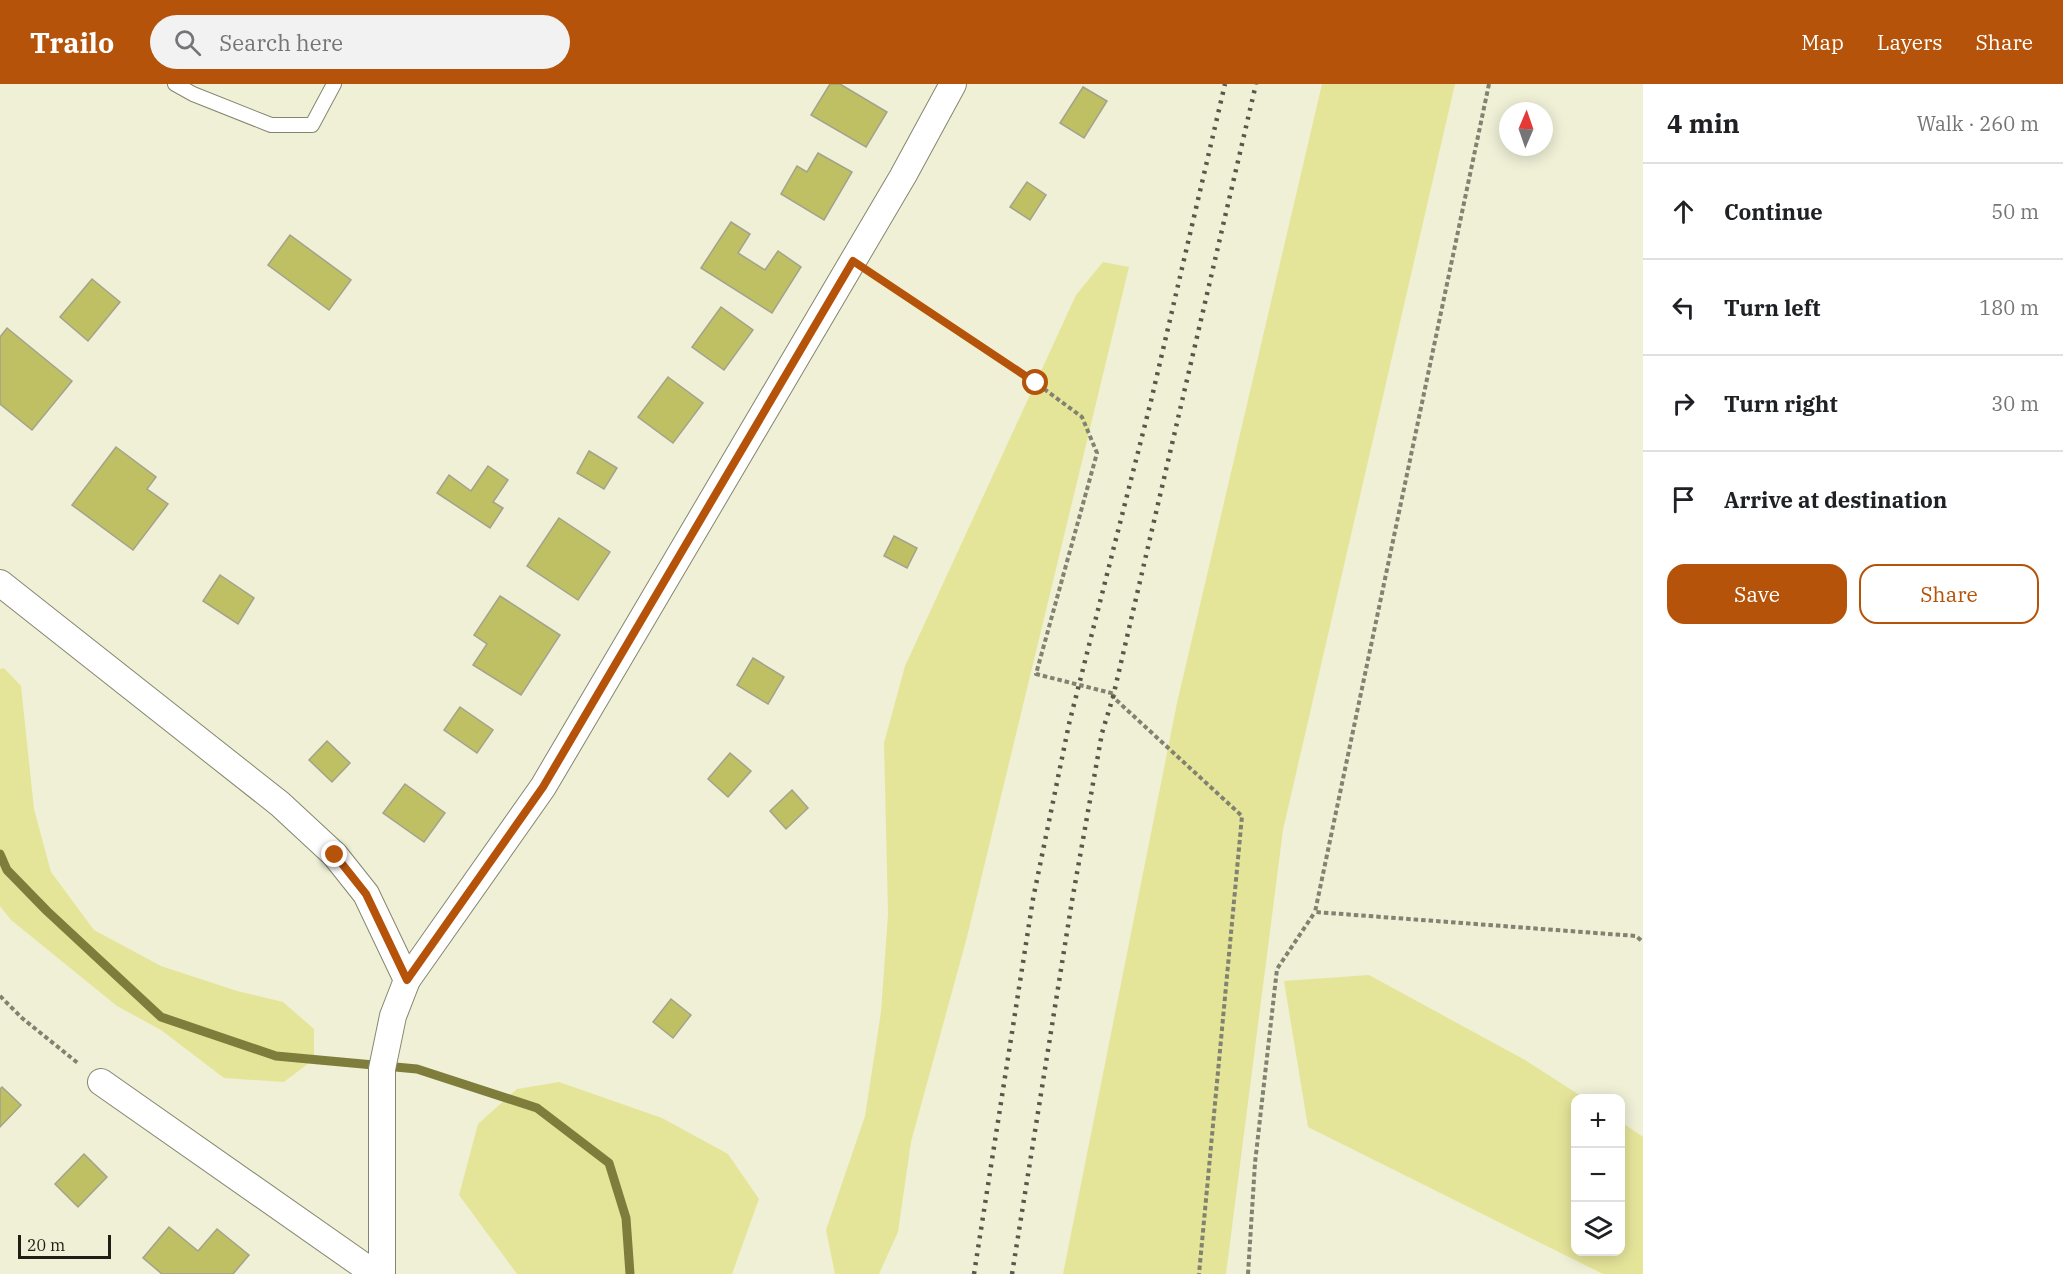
<!DOCTYPE html>
<html lang="en">
<head>
<meta charset="utf-8">
<style>
  :root { --surface:#fff; --page:#f2f2f2; --text:#202124; --muted:#757577; --line:#e0e0e0; --accent:#b45309 }
  body { margin:0; font-family:"IBM Plex Serif",serif; background:var(--page); color:var(--text) }
  .controls { position:absolute; right:18px; bottom:18px; display:grid; overflow:hidden; border-radius:12px; box-shadow:0 3px 15px #0003 }
  .controls button { width:54px; height:54px; display:grid; place-items:center; padding:0; border:0; border-bottom:2px solid var(--line); background:var(--surface); color:var(--text); font:30px sans-serif }
  .compass { position:absolute; left:1499px; top:18px; width:54px; height:54px; border-radius:50%; background:var(--surface); box-shadow:0 3px 15px #0003; rotate:2deg }
  .scale { position:absolute; left:18px; bottom:15px; width:93px; box-sizing:border-box; padding-left:6px; border:3px solid #1e1e15; border-top:0; font-size:16px; line-height:21px; white-space:nowrap; color:#1e1e15; -webkit-text-stroke:4px #eff0d6; paint-order:stroke }
  .stop { position:absolute; width:18px; height:18px; margin:-14px; border:4px solid #b45309; border-radius:50%; background:#fff }
  .stop.end { background:#b45309; border-color:#fff; box-shadow:0 2px 6px #0008 }
  .list { margin:0; padding:0; list-style:none }
  h2 { display:flex; justify-content:space-between; align-items:center; height:78px; margin:0; padding:0 24px; font-size:26px }
  h2 small { font-size:20px; font-weight:400; color:var(--muted) }
  .list li { display:grid; grid-template-columns:39px 1fr auto; gap:18px; align-items:center; box-sizing:border-box; height:96px; padding:0 24px; border-top:2px solid var(--line) }
  .list b { display:block; font-size:22px; white-space:nowrap }
  .list em { font-size:20px; font-style:normal; color:var(--muted) }
  .actions { display:flex; gap:12px; padding:18px 24px }
  .actions a { flex:1; padding:14px 0; border:2px solid var(--accent); border-radius:18px; text-align:center; font-size:21px; color:var(--accent) }
  .actions .main { background:var(--accent); color:#fff }
  .icon { flex:none; width:33px; height:33px; fill:none; stroke:currentColor; stroke-width:2; stroke-linecap:round; stroke-linejoin:round }
  .map { position:relative; flex:none; width:1643px; height:1190px; overflow:hidden }
  header { display:flex; align-items:center; gap:36px; box-sizing:border-box; height:84px; padding:0 30px; background:var(--accent); color:#fff }
  header strong { font-size:28px }
  nav { display:flex; gap:33px; margin-inline-start:auto; font-size:21px }
  .search { width:420px; height:54px; background:var(--page); display:flex; align-items:center; gap:15px; box-sizing:border-box; padding:0 21px; border-radius:33px; color:var(--muted); font-size:22px }
  main { display:flex }
  aside { flex:1; background:var(--surface) }
  .map>svg:first-child { display:block }
  .green { fill:#e5e59a }
  .lines { fill:none; stroke-linecap:round; stroke-linejoin:round }
  .stream { stroke:#7e7d3b; stroke-width:9 }
  .building { fill:#bfbf63; stroke:#a3a38c; stroke-width:1.5 }
  .lane-casing { stroke:#85866f; stroke-width:16 }
  .street-casing { stroke:#85866f; stroke-width:28 }
  .path { stroke:#828271; stroke-width:4; stroke-dasharray:4.5 3; stroke-linecap:butt }
  .lane { stroke:#fff; stroke-width:14 }
  .street { stroke:#fff; stroke-width:26 }
  .rail { stroke:#57584a; stroke-width:4.5; stroke-dasharray:3 6; stroke-linecap:butt }
  .route { stroke:#b45309; stroke-width:8 }
</style>
</head>
<body>
<header>
<strong>Trailo</strong>
<div class="search"><svg class="icon" aria-label="search" viewBox="0 0 24 24"><circle cx="10" cy="10" r="6"/><path d="M15 15l6 6"/></svg>Search here</div>
<nav><a>Map</a><a>Layers</a><a>Share</a></nav>
</header>
<main>
<div class="map">
<svg width="1643" height="1190" viewBox="0 0 1643 1190">
  <rect width="100%" height="100%" fill="#eff0d6"/>
  <!-- green -->
  <g class="green">
    <polygon points="1322,0 1455,0 1283,746 1226,1190 1063,1190 1177,619"/>
    <polygon points="1103,178 1129,183 967,853 911,1058 898,1148 879,1190 835,1190 826,1146 865,1032 881,928 888,830 884,659 905,582 1076,211"/>
    <polygon points="4,584 21,602 34,725 51,788 94,846 161,882 237,907 283,918 314,945 314,975 284,998 224,994 161,946 117,922 11,836 0,822 0,585"/>
    <polygon points="1369,891 1525,976 1584,1014 1576,1014 1576,1168 1620,1168 1621,1038 1643,1053 1643,1190 1603,1190 1308,1043 1284,897"/>
    <polygon points="559,998 662,1034 728,1070 759,1115 732,1190 517,1190 459,1111 478,1040 517,1005"/>
  </g>
  <g class="lines">
    <!-- stream -->
    <polyline class="stream" points="0,770 7,786 47,827 161,933 276,972 417,985 537,1024 609,1079 626,1134 630,1190"/>
  </g>
  <!-- building -->
  <g class="building">
    <polygon points="830,0 840,0 887,28 866,63 811,31"/>
    <polygon points="1083,3 1107,17 1084,54 1060,39"/>
    <polygon points="818,69 852,88 824,136 781,110 797,82 807,88"/>
    <polygon points="1027,98 1046,111 1030,136 1010,123"/>
    <polygon points="731,138 750,150 738,169 765,186 778,167 801,183 772,229 701,184"/>
    <polygon points="290,151 351,196 329,226 268,181"/>
    <polygon points="92,195 120,218 88,257 60,233"/>
    <polygon points="721,223 753,246 724,286 692,263"/>
    <polygon points="7,244 72,297 32,346 0,320 0,253"/>
    <polygon points="668,293 703,319 673,359 638,333"/>
    <polygon points="116,363 156,393 147,405 168,420 133,466 72,421"/>
    <polygon points="589,367 617,384 604,405 577,389"/>
    <polygon points="488,382 508,396 493,418 503,424 490,444 437,409 449,391 471,407"/>
    <polygon points="559,434 610,468 578,516 527,482"/>
    <polygon points="894,452 917,464 907,484 884,472"/>
    <polygon points="220,491 254,514 238,540 203,517"/>
    <polygon points="500,512 560,551 521,611 473,581 487,560 474,551"/>
    <polygon points="753,574 784,593 768,620 737,601"/>
    <polygon points="460,623 493,646 477,669 444,646"/>
    <polygon points="327,657 350,679 332,698 309,676"/>
    <polygon points="730,669 751,687 728,713 708,695"/>
    <polygon points="405,700 445,729 424,758 383,729"/>
    <polygon points="792,706 808,724 786,745 770,727"/>
    <polygon points="671,915 691,931 673,954 653,938"/>
    <polygon points="2,1003 21,1021 0,1043 0,1005"/>
    <polygon points="84,1070 107,1093 78,1123 55,1100"/>
    <polygon points="169,1143 198,1167 217,1145 249,1171 233,1190 162,1190 143,1174"/>
  </g>
  <g class="lines">
    <!-- lane casing -->
    <g class="lane-casing">
      <polyline id="lane" points="175,0 193,10 271,41 312,41 334,0"/>
    </g>
    <!-- street casing -->
    <g class="street-casing">
      <g id="street">
        <polyline points="0,499 280,720 335,771 366,810 407,896"/>
        <polyline points="101,998 375,1190"/>
        <polyline points="382,1190 382,985 393,932 407,896 543,703 903,92 953,0"/>
      </g>
    </g>
    <!-- path -->
    <g class="path">
      <polyline points="1489,0 1315,828 1636,852 1643,858"/>
      <polyline points="876,192 1036,299 1082,333 1097,369 1036,590 1115,610 1113,613 1242,732 1199,1190"/>
      <polyline points="0,912 22,934 79,980"/>
      <polyline points="1248,1190 1255,1079 1277,885 1315,828"/>
    </g>
    <!-- lane -->
    <use href="#lane" class="lane"/>
    <!-- street -->
    <use href="#street" class="street"/>
    <!-- rail -->
    <g class="rail">
      <polyline points="974,1190 1033,815 1069,640 1151,317 1225,0"/>
      <polyline points="1012,1190 1072,817 1102,649 1113,613 1256,0"/>
    </g>
  </g>
  <g class="lines">
    <!-- route -->
    <polyline class="route" points="335,771 366,810 407,896 543,703 853,177 1036,299"/>
  </g>
</svg>
<div class="controls">
<button>+</button>
<button>−</button>
<button><svg class="icon" aria-label="layers" viewBox="0 0 24 24"><path d="M12 4l9 5-9 5-9-5zM3 14l9 5 9-5"/></svg></button>
</div>
<svg class="compass" viewBox="-18 -18 36 36"><path d="M0-13l5 13h-10z" fill="#e53935"/><path d="M0 13l5-13h-10z" fill="#757577"/></svg>
<div class="scale">20 m</div>
<div class="stop" style="left:1036px;top:299px"></div>
<div class="stop end" style="left:335px;top:771px"></div>
</div>
<aside>
<h2>4 min<small>Walk · 260 m</small></h2>
<ul class="list">
<li><svg class="icon" aria-label="ahead" viewBox="0 0 24 24"><path d="M12 20V5M6 11l6-6 6 6"/></svg><div><b>Continue</b></div><em>50 m</em></li>
<li><svg class="icon" aria-label="left" viewBox="0 0 24 24"><path d="M17 20v-9H6M10 6l-5 5 5 5"/></svg><div><b>Turn left</b></div><em>180 m</em></li>
<li><svg class="icon" aria-label="right" viewBox="0 0 24 24"><path d="M7 20v-9h11M14 6l5 5-5 5"/></svg><div><b>Turn right</b></div><em>30 m</em></li>
<li><svg class="icon" aria-label="arrive" viewBox="0 0 24 24"><path d="M6 21V4h12l-3 4 3 4H6"/></svg><div><b>Arrive at destination</b></div></li>
</ul>
<div class="actions"><a class="main">Save</a><a>Share</a></div>
</aside>
</main>
</body>
</html>
